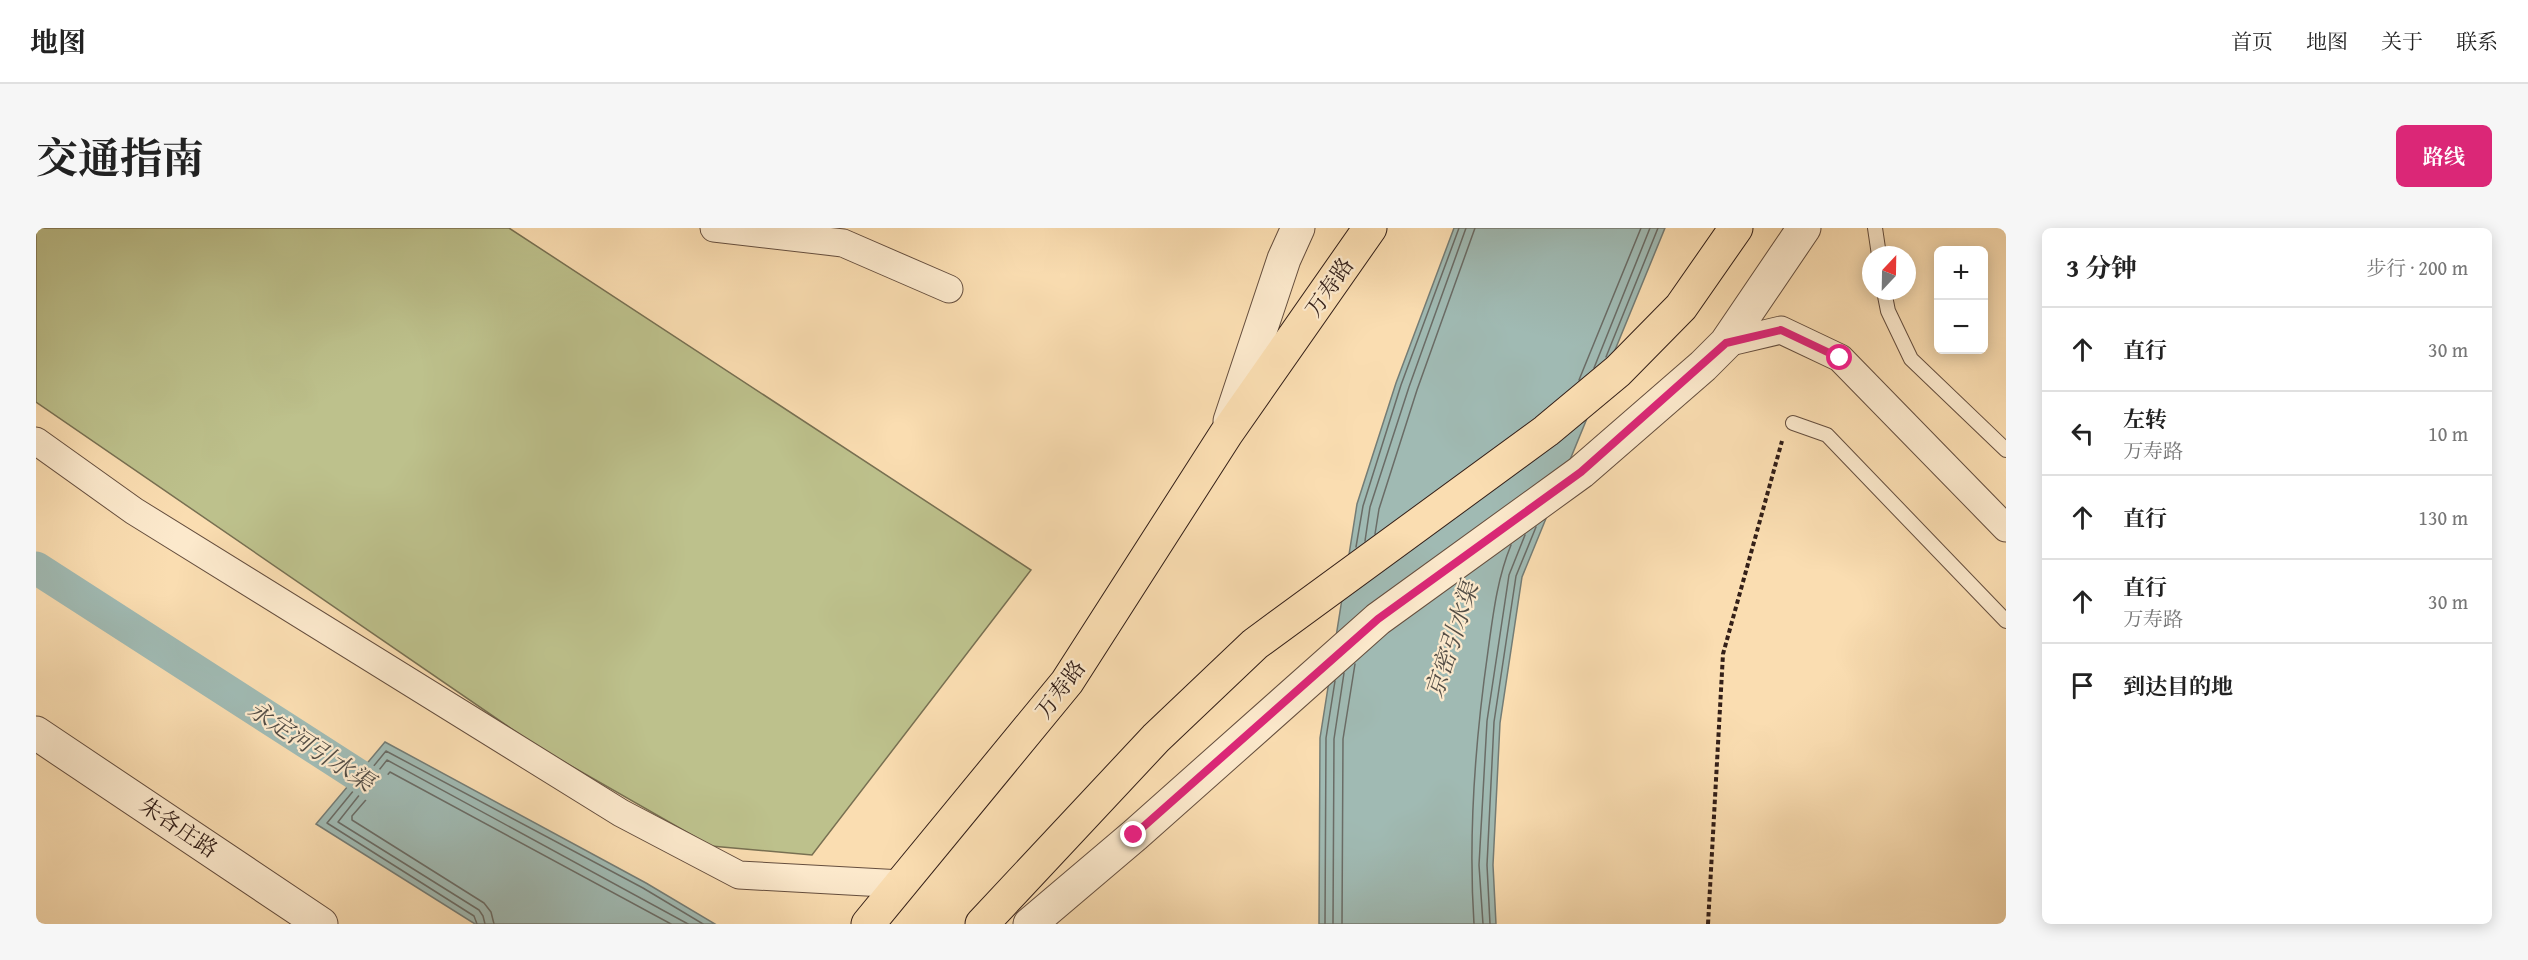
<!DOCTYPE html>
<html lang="zh">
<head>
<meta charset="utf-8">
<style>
  :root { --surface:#fff; --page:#f6f6f6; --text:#222; --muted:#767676; --line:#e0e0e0; --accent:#db2777 }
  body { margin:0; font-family:"Gentium Book Plus","Noto Serif SC",serif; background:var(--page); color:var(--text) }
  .controls { position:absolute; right:18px; top:18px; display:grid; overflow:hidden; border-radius:9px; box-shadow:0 3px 15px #0003 }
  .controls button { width:54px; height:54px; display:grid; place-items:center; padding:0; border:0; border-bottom:2px solid var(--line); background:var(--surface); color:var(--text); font:30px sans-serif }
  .compass { position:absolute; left:1826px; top:18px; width:54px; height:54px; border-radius:50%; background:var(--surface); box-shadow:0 3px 15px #0003; rotate:22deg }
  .stop { position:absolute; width:18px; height:18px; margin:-14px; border:4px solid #db2777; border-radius:50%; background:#fff }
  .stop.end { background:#db2777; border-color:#fff; box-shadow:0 2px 6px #0008 }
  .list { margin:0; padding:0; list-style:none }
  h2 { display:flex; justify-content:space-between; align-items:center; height:78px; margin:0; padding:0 24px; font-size:26px }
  h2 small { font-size:20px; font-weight:400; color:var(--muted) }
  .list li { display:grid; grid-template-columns:39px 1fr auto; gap:18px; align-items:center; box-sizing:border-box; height:84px; padding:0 24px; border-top:2px solid var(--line) }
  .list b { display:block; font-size:22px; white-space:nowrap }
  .list p { margin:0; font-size:20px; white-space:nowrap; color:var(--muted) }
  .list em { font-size:20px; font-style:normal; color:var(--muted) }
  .icon { flex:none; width:33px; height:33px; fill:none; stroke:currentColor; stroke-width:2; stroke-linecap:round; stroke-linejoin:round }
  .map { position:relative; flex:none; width:1970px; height:696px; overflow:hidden; border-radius:9px }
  header { display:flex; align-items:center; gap:36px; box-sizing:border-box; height:84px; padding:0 30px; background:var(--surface); border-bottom:2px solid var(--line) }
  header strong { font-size:28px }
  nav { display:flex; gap:33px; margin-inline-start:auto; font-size:21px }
  .intro { display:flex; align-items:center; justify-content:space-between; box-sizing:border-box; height:144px; padding:0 36px }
  h1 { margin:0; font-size:42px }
  .button { padding:15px 27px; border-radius:9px; background:var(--accent); color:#fff; font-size:21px; font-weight:700 }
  main { display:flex; gap:36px; padding:0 36px }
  aside { flex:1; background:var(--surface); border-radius:9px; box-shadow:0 3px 15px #0003 }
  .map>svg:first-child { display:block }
  .green { fill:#bdc18c; stroke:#787052; stroke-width:1.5 }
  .water { fill:#a0bab3; stroke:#747c75; stroke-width:1.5 }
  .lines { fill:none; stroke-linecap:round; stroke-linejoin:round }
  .shore { stroke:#6a6c66; stroke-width:1.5 }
  .canal { stroke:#a0bab3; stroke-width:33 }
  .service-casing { stroke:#654e3e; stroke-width:16 }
  .minor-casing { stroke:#654e3e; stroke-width:29 }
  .tertiary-casing { stroke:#654e3e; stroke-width:35 }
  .trunk-casing { stroke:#331f18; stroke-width:35 }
  .path { stroke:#331f18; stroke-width:4; stroke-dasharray:4.5 3; stroke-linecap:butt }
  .service { stroke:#fce9cc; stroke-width:14 }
  .minor { stroke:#fce9cc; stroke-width:27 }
  .tertiary { stroke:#fce9cc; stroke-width:33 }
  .trunk { stroke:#faddb1; stroke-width:33 }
  .route { stroke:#db2777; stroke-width:8 }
  .labels { text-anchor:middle; stroke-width:4.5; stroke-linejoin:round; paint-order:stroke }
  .street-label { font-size:22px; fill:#331f18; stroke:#fce9cc }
  .water-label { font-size:24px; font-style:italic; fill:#544e46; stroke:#fce9cc }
</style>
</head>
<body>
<header>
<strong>地图</strong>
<nav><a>首页</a><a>地图</a><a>关于</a><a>联系</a></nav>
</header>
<div class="intro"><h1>交通指南</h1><a class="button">路线</a></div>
<main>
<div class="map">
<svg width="1970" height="696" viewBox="0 0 1970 696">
  <rect width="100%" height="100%" fill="#faddb1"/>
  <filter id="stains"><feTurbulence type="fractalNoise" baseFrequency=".00333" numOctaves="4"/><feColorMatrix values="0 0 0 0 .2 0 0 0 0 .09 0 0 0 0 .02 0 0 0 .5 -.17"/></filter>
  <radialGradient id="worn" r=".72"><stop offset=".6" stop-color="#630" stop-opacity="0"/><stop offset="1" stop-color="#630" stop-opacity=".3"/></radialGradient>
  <!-- green -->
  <polygon class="green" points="0,0 473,0 995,342 776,627 675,618 502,519 0,174"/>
  <!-- water -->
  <g class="water">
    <polygon points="1418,0 1629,0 1486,349 1464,495 1457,637 1460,696 1283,696 1284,510 1321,276 1360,155"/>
    <polygon points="349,514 610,655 679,696 439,696 280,596"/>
  </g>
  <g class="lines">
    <!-- shore -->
    <g class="shore">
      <polyline points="1570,129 1622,0"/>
      <polyline points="1558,140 1614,0"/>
      <polyline points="1543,152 1605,0"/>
      <polyline points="1339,306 1343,281 1381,162 1439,0"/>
      <polyline points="1329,313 1334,279 1373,159 1430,0"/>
      <polyline points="1320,319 1327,278 1365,157 1423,0"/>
      <polyline points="441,696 438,688 291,595 350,523 607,660 667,696"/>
      <polyline points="449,696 447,688 443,682 302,594 351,532 652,696"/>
      <polyline points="458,696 455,684 448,675 316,592 316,588 354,544 635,696"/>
      <polyline points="1289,696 1290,510 1299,453"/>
      <polyline points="1297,696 1298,511 1308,445"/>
      <polyline points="1306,696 1307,511 1319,436"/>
      <path d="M1438 696C1432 605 1439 514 1452 423 1457 387 1461 351 1475 317"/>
      <polyline points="1447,696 1443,637 1451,493 1473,347 1489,307"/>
      <polyline points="1454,696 1451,637 1458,494 1480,348 1500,299"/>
    </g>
    <!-- canal -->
    <polyline class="canal" points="0,340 359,571"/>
    <!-- service casing -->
    <g class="service-casing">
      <g id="service">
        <polyline points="1839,0 1843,27"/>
        <polyline points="1848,63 1852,83 1875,131 1970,222"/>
        <polyline points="1757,195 1791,207 1970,393"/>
      </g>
    </g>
    <!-- minor casing -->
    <g class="minor-casing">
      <g id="minor">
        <polyline points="678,0 807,15 913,61"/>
        <polyline points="1690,115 1745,102 1804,130 1970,300"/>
        <polyline points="0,213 98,283 585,585 703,647 866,656"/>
      </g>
    </g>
    <!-- tertiary casing -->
    <g class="tertiary-casing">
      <g id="tertiary">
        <polyline points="1194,193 1248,31 1262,0"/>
        <polyline points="0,505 285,696"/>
        <polyline points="994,696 1099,607 1342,391 1545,244 1667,138 1690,115 1768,0"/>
      </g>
    </g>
    <!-- trunk casing -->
    <g class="trunk-casing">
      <g id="trunk">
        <polyline points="832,696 1031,454 1190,206 1334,0"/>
        <polyline points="946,696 1120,510 1219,416 1510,203 1582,143 1645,79 1700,0"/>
      </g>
    </g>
    <!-- path -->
    <polyline class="path" points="1672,696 1687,426 1746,213"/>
    <!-- service -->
    <use href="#service" class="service"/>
    <!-- minor -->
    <use href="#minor" class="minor"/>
    <!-- tertiary -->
    <use href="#tertiary" class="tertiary"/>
    <!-- trunk -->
    <use href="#trunk" class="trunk"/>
  </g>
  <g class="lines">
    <!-- route -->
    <polyline class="route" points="1098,607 1342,391 1545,244 1690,115 1745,102 1804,130"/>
  </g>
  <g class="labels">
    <!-- street labels -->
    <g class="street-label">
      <text transform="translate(1293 59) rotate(-55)" y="8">万寿路</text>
      <text transform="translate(1024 461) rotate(-53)" y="8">万寿路</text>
      <text transform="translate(143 599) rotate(34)" y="8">朱各庄路</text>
    </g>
    <!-- water labels -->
    <g class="water-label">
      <text transform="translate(1416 412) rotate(-72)" y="8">京密引水渠</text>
      <text transform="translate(275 518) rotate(33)" y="8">永定河引水渠</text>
    </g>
  </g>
  <rect width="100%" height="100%" filter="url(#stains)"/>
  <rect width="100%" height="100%" fill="url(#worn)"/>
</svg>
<div class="controls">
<button>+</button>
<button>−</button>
</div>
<svg class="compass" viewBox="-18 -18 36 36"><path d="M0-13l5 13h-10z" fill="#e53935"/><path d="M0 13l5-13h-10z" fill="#767676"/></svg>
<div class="stop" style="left:1804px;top:130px"></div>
<div class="stop end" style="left:1098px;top:607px"></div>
</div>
<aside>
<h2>3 分钟<small>步行 · 200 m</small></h2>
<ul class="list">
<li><svg class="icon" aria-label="ahead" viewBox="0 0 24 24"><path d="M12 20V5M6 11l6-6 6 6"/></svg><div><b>直行</b></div><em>30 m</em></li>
<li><svg class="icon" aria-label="left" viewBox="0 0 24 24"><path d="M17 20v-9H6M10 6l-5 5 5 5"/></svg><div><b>左转</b><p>万寿路</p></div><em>10 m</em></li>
<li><svg class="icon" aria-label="ahead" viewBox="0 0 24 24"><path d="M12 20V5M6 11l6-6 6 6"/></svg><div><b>直行</b></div><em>130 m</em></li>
<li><svg class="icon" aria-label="ahead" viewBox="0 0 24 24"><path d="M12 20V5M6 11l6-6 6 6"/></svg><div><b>直行</b><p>万寿路</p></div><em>30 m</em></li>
<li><svg class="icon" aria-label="arrive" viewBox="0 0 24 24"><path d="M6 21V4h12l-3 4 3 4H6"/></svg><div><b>到达目的地</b></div></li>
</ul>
</aside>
</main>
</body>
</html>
